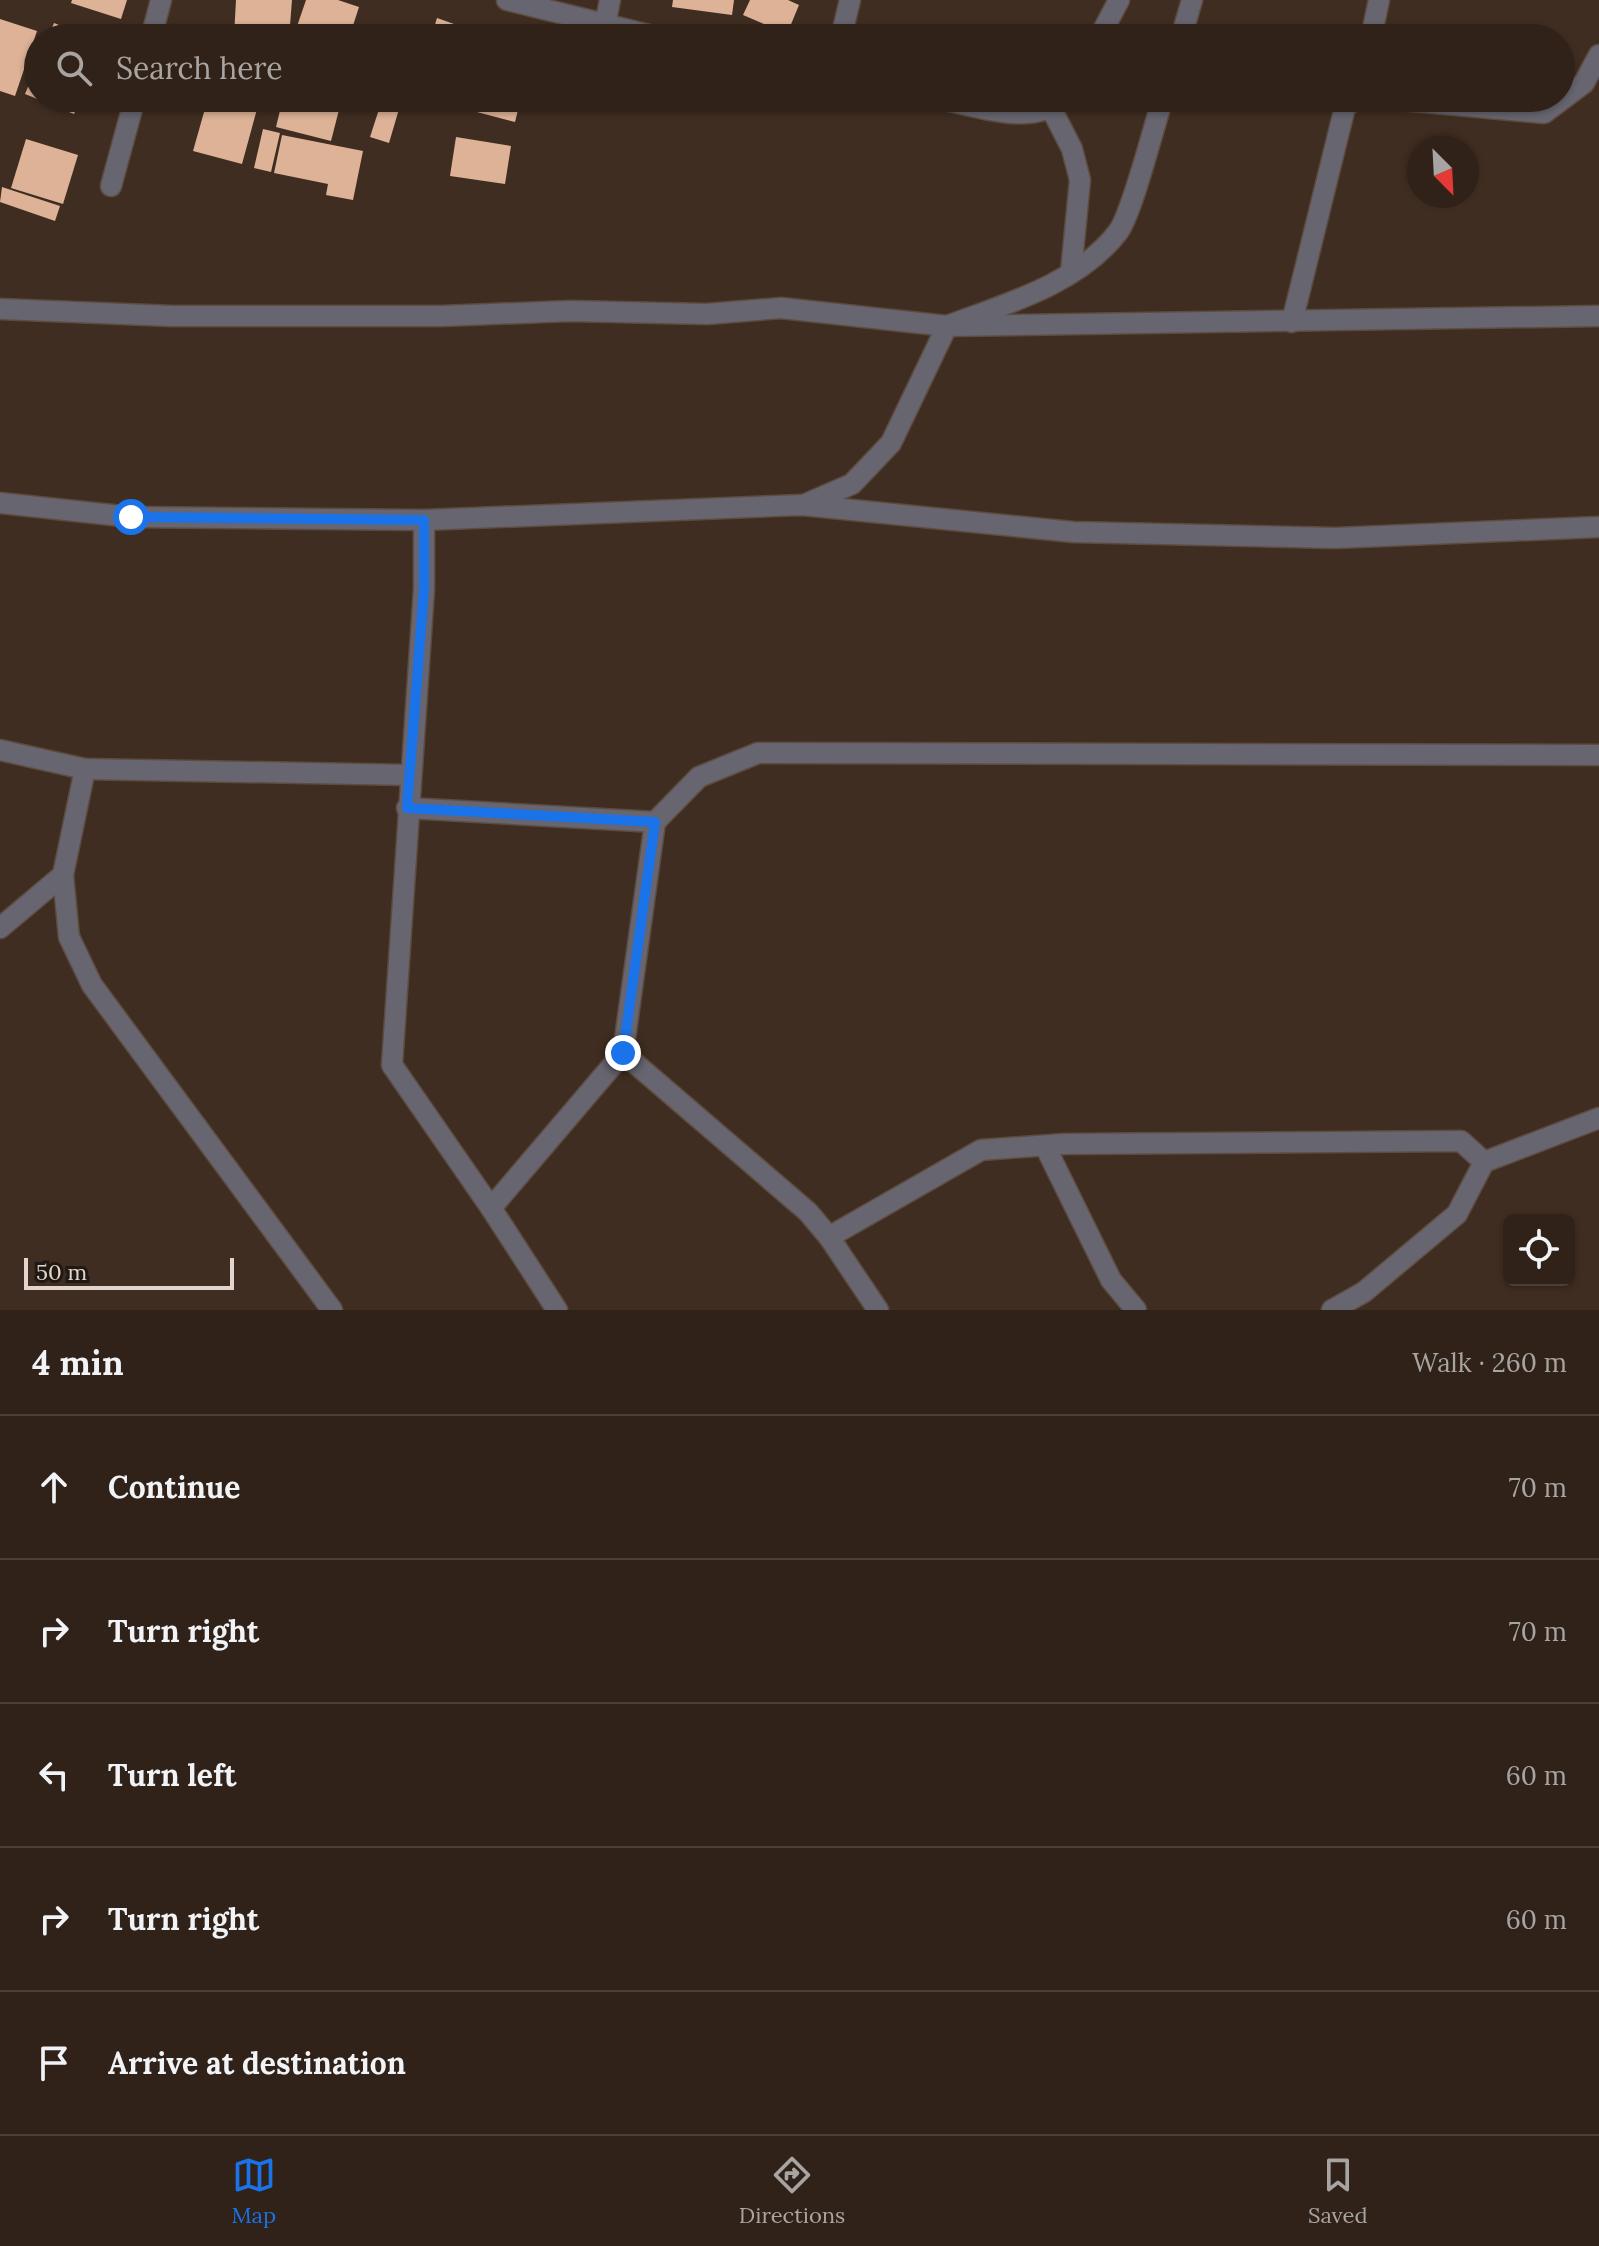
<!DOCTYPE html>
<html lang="en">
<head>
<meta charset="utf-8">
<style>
  :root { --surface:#302219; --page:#3c2f26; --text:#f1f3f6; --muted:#a8a4a2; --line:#4b3f38; --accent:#1a73e8 }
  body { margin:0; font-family:Lora,serif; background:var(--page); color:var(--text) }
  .controls { position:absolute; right:24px; bottom:24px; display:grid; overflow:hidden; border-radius:12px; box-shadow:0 2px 6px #0004 }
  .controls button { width:72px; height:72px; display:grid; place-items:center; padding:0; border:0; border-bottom:2px solid var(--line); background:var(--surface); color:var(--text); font:40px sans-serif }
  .compass { position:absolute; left:1407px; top:136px; width:72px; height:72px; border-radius:50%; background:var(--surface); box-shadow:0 2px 6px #0004; rotate:156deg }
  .scale { position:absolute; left:24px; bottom:20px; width:210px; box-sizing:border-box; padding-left:8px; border:4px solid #e2d5ce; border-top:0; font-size:22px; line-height:28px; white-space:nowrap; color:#e2d5ce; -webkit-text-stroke:6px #201812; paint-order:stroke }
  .stop { position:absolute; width:24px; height:24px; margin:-18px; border:6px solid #1a73e8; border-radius:50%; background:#fff }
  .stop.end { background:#1a73e8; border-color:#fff; box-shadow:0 2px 8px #0008 }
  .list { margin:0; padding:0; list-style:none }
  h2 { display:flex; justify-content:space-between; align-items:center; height:104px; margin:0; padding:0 32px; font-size:34px }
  h2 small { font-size:26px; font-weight:400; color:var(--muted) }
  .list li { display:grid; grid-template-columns:52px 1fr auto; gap:24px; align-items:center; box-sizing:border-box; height:144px; padding:0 32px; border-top:2px solid var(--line) }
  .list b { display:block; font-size:30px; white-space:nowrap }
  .list em { font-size:26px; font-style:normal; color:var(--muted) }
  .icon { flex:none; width:44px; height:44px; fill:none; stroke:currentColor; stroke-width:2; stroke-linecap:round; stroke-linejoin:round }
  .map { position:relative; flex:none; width:1599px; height:1310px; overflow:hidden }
  .search { position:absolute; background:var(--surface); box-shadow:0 2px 6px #0004; left:24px; right:24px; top:24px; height:88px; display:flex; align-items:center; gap:20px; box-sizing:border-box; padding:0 28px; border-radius:44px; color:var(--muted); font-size:30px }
  .sheet { height:824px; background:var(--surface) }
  nav { display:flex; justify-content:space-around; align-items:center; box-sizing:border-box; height:112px; border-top:2px solid var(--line); background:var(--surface); font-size:22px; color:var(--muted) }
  nav a { display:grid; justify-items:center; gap:4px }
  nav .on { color:var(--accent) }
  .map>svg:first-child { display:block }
  .building { fill:#ddb296 }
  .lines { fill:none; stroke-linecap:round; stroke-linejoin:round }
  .street-casing { stroke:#5d4b40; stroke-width:23 }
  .street { stroke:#67656f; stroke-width:20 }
  .route { stroke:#1a73e8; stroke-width:10 }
</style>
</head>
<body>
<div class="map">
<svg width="1599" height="1310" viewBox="0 0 1599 1310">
  <rect width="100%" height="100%" fill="#402d21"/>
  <!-- building -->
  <g class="building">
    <polygon points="72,0 127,0 121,19 71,3"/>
    <polygon points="236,0 292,0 289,38 234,36"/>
    <polygon points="306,0 338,0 359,7 349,38 293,38"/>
    <polygon points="673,0 734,0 732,15 672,7"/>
    <polygon points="750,0 788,0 799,5 787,34 743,15"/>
    <polygon points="437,18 454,24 450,38 431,38"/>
    <polygon points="0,19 37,31 15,96 0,91"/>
    <polygon points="54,23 92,38 48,38"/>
    <polygon points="38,63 38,98 81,98 74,114 25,94"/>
    <polygon points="208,98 260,98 242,164 193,151"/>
    <polygon points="283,98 341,102 331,141 276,127"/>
    <polygon points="460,98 521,98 515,122 458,107"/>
    <polygon points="381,103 399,109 389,143 370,137"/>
    <polygon points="263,129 280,133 271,172 254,168"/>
    <polygon points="282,135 363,151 353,200 326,195 328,184 274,173"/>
    <polygon points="456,137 511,146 505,184 450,176"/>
    <polygon points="26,139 78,155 63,204 11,188"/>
    <polygon points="2,187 60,206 55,221 0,202"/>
  </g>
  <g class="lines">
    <!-- street casing -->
    <g class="street-casing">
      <g id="street">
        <polyline points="507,0 661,38"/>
        <polyline points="605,25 610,0"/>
        <polyline points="151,38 161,0"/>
        <polyline points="841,38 850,0"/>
        <polyline points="1099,38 1119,0"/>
        <polyline points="1181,38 1192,0"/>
        <polyline points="1371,38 1379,0"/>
        <path d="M935 98C978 106 1030 128 1067 98"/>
        <polyline points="1379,98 1544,113 1584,83 1599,55"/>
        <polyline points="1052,110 1072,149 1080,180 1071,272"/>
        <polyline points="111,186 135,98"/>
        <polyline points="0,309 172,316 442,316 570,311 707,314 781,308 947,326 1599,316"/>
        <polyline points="1292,322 1345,107 1357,98"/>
        <polyline points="0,503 131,517 424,520 802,505 1073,532 1335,538 1599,527"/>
        <path d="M806 504 852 484 891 443 947 326C1006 304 1078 284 1118 232 1132 214 1154 125 1163 98"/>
        <polyline points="424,520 424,589 392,1065 491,1208"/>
        <polyline points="0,750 85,769"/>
        <polyline points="407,808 655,822 623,1053 491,1208 557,1310"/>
        <polyline points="655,822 699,777 758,753 1599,755"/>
        <polyline points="63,875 69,937 92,985 332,1310"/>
        <polyline points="0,928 63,875 85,769 410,775"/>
        <polyline points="623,1053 808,1212 829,1237 878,1310"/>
        <polyline points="1045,1146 1111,1280 1136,1310"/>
        <polyline points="1484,1162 1599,1118"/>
        <polyline points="829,1237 981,1150 1064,1144 1461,1141 1484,1162 1457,1214 1364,1292 1332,1310"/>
      </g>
    </g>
    <!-- street -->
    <use href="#street" class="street"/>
  </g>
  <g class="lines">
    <!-- route -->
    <polyline class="route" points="131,517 424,520 424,589 407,808 655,822 623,1053"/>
  </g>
</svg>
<div class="controls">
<button><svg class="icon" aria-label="locate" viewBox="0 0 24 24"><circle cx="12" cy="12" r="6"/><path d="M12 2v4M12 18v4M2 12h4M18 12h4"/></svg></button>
</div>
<svg class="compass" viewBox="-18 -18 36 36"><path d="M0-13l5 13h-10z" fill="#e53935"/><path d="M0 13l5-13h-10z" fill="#a8a4a2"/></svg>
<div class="scale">50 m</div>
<div class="stop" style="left:131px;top:517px"></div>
<div class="stop end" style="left:623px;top:1053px"></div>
<div class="search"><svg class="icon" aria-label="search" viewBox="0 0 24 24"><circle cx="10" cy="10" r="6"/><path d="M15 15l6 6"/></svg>Search here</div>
</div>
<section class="sheet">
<h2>4 min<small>Walk · 260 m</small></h2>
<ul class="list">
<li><svg class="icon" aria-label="ahead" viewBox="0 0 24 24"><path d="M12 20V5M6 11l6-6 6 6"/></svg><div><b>Continue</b></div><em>70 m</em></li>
<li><svg class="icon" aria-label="right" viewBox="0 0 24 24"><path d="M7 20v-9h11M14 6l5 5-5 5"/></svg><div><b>Turn right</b></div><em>70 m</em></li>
<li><svg class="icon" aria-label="left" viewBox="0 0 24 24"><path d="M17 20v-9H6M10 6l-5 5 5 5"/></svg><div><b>Turn left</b></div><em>60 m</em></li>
<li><svg class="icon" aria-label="right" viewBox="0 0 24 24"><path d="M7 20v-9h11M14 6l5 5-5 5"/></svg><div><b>Turn right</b></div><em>60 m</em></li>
<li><svg class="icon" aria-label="arrive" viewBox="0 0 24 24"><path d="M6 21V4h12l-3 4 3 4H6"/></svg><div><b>Arrive at destination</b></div></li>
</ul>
</section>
<nav>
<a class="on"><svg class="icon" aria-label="map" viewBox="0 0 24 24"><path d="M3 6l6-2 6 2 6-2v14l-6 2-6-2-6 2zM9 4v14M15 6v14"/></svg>Map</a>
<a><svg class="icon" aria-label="directions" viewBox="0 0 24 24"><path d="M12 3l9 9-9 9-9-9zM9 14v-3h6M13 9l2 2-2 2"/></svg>Directions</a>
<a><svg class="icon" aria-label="saved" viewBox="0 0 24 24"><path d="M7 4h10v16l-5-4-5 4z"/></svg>Saved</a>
</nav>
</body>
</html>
